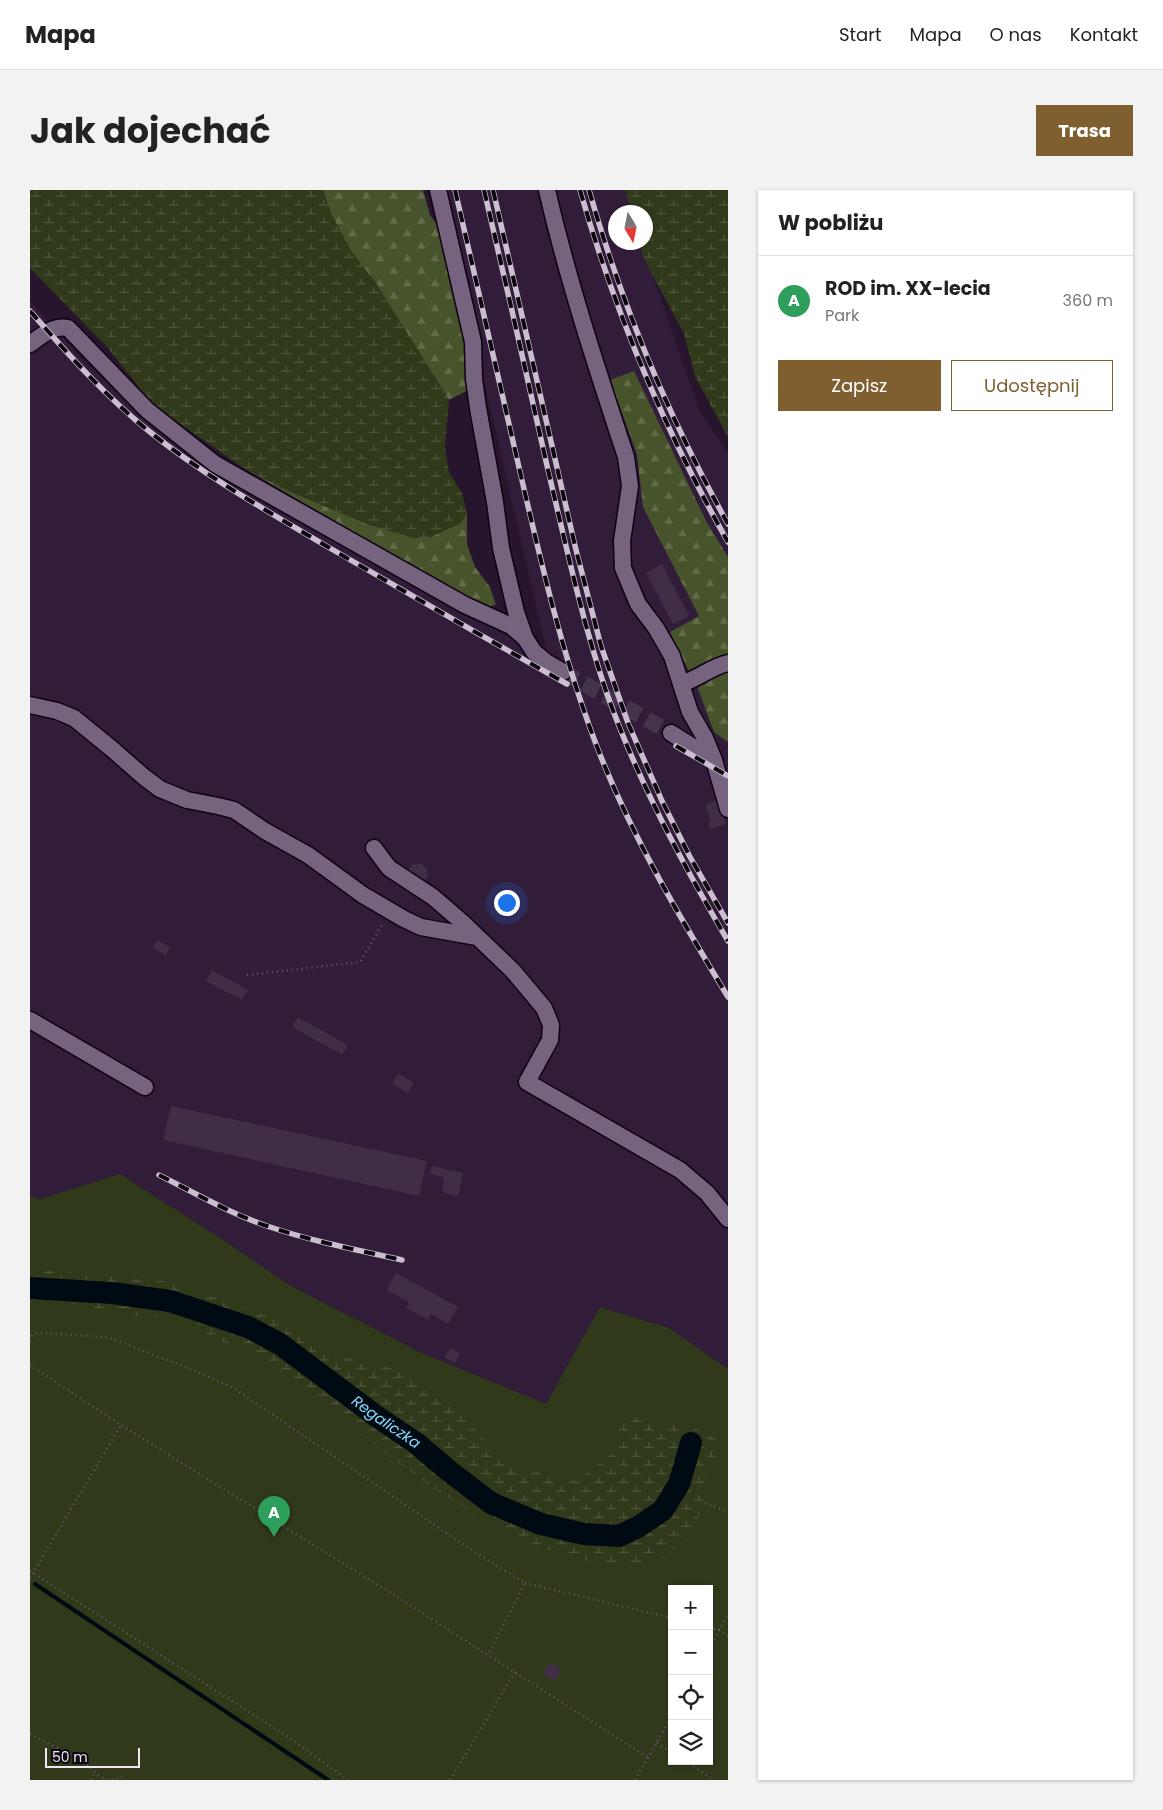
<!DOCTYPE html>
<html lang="pl">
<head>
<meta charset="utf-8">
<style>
  :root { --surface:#fff; --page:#f2f2f2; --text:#222; --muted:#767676; --line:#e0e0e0; --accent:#7f5e2f }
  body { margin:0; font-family:Poppins,sans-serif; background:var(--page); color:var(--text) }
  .controls { position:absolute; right:15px; bottom:15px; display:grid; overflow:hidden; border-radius:0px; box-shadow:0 1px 4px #0004 }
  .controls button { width:45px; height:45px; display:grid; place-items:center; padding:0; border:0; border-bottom:1px solid var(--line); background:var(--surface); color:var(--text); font:25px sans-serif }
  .compass { position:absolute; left:578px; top:15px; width:45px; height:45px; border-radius:50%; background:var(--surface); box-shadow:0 1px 4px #0004; rotate:170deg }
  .scale { position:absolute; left:15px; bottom:12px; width:95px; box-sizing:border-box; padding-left:5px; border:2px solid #f0e5f6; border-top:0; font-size:14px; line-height:18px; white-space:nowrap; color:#f0e5f6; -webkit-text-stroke:4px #0b050e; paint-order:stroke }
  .you { position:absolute; left:476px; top:712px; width:18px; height:18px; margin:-12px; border:4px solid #fff; border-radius:50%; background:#1a73e8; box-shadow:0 0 0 8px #1a73e833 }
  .badge { display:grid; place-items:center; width:32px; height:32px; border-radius:50%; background:var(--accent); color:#fff; font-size:16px; font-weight:700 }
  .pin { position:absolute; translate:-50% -41px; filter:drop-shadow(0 1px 2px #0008) }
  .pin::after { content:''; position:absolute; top:26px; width:18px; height:15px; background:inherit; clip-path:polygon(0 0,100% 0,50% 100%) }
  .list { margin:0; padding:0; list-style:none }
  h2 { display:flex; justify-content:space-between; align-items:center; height:65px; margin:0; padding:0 20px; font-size:21px }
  h2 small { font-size:16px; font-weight:400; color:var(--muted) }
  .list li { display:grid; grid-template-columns:32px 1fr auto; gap:15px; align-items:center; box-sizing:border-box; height:90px; padding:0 20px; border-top:1px solid var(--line) }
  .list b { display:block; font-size:19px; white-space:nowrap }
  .list p { margin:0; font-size:16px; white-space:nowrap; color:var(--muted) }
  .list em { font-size:16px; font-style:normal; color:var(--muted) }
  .actions { display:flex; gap:10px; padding:15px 20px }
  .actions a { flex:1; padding:11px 0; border:1px solid var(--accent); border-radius:0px; text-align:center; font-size:18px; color:var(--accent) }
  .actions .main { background:var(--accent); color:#fff }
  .icon { flex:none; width:28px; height:28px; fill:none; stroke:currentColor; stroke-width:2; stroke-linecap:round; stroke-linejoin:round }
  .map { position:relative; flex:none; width:698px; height:1590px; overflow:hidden; border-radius:0px }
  header { display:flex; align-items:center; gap:30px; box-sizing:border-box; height:70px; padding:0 25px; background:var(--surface); border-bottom:1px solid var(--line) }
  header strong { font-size:24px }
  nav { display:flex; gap:28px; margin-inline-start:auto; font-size:18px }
  .intro { display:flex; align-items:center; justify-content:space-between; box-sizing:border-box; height:120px; padding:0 30px }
  h1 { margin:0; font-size:35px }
  .button { padding:12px 22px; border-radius:0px; background:var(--accent); color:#fff; font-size:18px; font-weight:700 }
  main { display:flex; gap:30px; padding:0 30px }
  aside { flex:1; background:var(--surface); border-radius:0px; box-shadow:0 1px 4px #0004 }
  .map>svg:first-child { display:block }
  .built { fill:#311c39 }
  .green { fill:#31391b; fill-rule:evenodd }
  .forest { fill:url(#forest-firs) }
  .wetland { fill:url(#wetland-marsh) }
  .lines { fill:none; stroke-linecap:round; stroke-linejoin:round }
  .stream { stroke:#000a13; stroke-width:4 }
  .river { stroke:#000a13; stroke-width:22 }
  .building { fill:#402e46 }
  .minor-tunnel { stroke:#44344b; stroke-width:16; stroke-dasharray:16 8; stroke-linecap:butt }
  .minor-casing { stroke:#0e0214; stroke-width:19 }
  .path { stroke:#67586d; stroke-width:2.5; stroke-dasharray:1 4; stroke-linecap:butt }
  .minor { stroke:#76637f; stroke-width:16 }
  .rail-casing { stroke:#cabed0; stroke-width:5.5 }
  .rail { stroke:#0b050e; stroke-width:4; stroke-dasharray:11; stroke-linecap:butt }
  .labels { text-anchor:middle; stroke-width:4; stroke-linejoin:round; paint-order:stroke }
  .water-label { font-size:15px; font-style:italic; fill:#88dafd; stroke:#0b050e }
</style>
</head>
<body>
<header>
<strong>Mapa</strong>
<nav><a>Start</a><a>Mapa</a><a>O nas</a><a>Kontakt</a></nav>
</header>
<div class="intro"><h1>Jak dojechać</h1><a class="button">Trasa</a></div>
<main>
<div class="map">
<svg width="698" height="1590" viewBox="0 0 698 1590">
  <defs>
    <pattern id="forest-firs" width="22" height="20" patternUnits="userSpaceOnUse" patternTransform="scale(1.25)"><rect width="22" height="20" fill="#47532a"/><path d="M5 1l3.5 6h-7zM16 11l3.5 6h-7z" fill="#626c4a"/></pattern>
    <pattern id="wetland-marsh" width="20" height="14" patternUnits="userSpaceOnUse" patternTransform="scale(1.25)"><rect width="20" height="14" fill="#31391b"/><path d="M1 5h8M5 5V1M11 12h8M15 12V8" fill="none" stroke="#4f563d"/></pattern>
  </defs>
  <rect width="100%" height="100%" fill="#26152d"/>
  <!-- built -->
  <polygon class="built" points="410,0 595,0 601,22 586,22 586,52 610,53 614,69 623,86 670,222 698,263 698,1179 639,1138 570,1117 516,1215 390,1162 261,1096 184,1044 90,984 10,1009 0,1006 0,111 52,169 94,209 139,247 364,384 518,468"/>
  <!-- green -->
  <path class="green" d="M90 984 184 1044 261 1096 390 1162 516 1214 570 1117 639 1138 698 1179V1590H0V1006L10 1009ZM642 1399H679V1571H642Z"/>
  <!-- forest -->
  <g class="forest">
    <polygon points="293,0 393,0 400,25 408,36 438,162 440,199 419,210 345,92 321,61 301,24"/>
    <polygon points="604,181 677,333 698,367 698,552 684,542 670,504 640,442 669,426 613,317 607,264 580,190"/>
    <polygon points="212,277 259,301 340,335 398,348 430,333 437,323 437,354 445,377 460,397 466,415 452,417"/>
  </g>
  <!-- wetland -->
  <g class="wetland">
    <polygon points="0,0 293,0 301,24 321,61 345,92 419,210 415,257 419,282 432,303 437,323 431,333 398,348 383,348 340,335 259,301 212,277 123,215 78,158 0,78"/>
    <polygon points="595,0 698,0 698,247 665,186 654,144 614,69 610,53 616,52 616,22 601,22"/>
    <path d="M0 1079 141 1092 253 1131 301 1170 330 1167 369 1181 425 1219 473 1268 535 1294 556 1284 583 1263 588 1236 598 1225 630 1235H658L691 1251 687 1271 680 1269C677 1289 674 1308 668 1328 667 1332 666 1338 663 1342 658 1350 636 1366 628 1370 623 1371 617 1371 613 1372 484 1393 325 1229 221 1164 208 1156 190 1151 176 1146L177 1137 133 1121 125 1129 12 1108 0 1114Z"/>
  </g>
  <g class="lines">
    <!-- stream -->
    <polyline class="stream" points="5,1394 298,1590"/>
    <!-- river -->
    <path class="river" id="s1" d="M0 1098 82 1103 140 1111 218 1137 250 1154 346 1226 386 1253 419 1281 461 1313 511 1334 554 1344 589 1346 608 1337 633 1320 649 1294 661 1253"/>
  </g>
  <!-- building -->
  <g class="building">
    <polygon points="632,374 659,426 643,434 616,383"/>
    <polygon points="687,610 696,634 681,639 679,636 679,633 681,631 675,615"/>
    <polygon points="389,672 398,680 396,683 399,685 393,693 377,681 384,673 387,675"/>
    <polygon points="127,750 140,757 136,765 123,758"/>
    <polygon points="182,780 218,800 212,810 176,791"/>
    <polygon points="268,827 318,855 312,865 262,837"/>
    <polygon points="368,883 384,893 378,903 362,894"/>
    <polygon points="141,916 397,971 389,1006 133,950"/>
    <polygon points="402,976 433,983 428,1006 412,1002 414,991 412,991 413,987 400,984"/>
    <polygon points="366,1083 428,1117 418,1134 401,1124 398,1130 376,1118 379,1112 357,1100"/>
    <polygon points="420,1158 430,1163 425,1173 415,1168"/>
    <polygon points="519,1473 531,1479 525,1491 513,1484"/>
  </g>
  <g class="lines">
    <!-- minor-tunnel -->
    <polyline class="minor-tunnel" points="533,482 641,543"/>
    <!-- minor casing -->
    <g class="minor-casing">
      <g id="minor">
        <polyline points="408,0 443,152 444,189 448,218 465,312 471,358 486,422 495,448 504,462 516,472 533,482"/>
        <path d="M517 0C538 91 567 179 596 267L600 296 592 351 593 378 608 414 626 438 642 466 660 522 675 548 684 570 698 619"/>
        <path d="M0 154C11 146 23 135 38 138L117 220 185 274 435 415 481 436 495 448"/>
        <path d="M651 494C668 489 682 476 698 473"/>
        <polyline points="0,515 27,521 44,528 82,559 114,587 130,599 157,610 188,616 204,620 235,641 278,665 333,705 374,729 391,737 447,747"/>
        <polyline points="641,543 684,570"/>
        <polyline points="344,658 359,678 403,707 432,732 483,781 514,818 521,835 520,850 497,892 650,980 677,1003 698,1029"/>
        <polyline points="0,830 115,897"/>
      </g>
    </g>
    <!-- path -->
    <g class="path">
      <polyline points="217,785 330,772 353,733"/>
      <polyline points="0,1151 2,1146 7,1143 77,1147 158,1178 202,1197 440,1359 495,1393 458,1465"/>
      <polyline points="0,1175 91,1235 375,1412 617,1567"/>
      <polyline points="675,1313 698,1321"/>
      <polyline points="0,1381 261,1549 318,1590"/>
      <polyline points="0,1388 91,1235"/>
      <polyline points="495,1393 642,1428"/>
      <polyline points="679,1438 689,1440 698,1446"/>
      <polyline points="679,1458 698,1424"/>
      <polyline points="0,1544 53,1571 69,1586 78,1590 96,1587"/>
      <polyline points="627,1553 642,1563"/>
      <polyline points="655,1571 684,1590"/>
      <polyline points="61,1590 64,1584"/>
      <polyline points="420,1590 485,1482"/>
      <polyline points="605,1590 642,1526"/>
    </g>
    <!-- minor -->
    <use href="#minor" class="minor"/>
    <!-- rail casing -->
    <g class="rail-casing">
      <g id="rail">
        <path d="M425 0C447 95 469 190 491 286 513 381 535 476 571 567 605 652 651 729 698 807"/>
        <path d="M454 0C476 93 497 187 518 280 536 355 552 431 577 504 608 591 651 671 698 751"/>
        <polyline points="463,0 546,360 571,456 598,533 632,611 660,667 698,733"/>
        <path d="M550 0C585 123 635 241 698 352"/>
        <path d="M559 0C592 116 639 228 698 334"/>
        <path d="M0 121C38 164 75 206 120 242 175 286 237 321 298 357 377 403 457 449 537 494"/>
        <polyline points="646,556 698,586"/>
        <path d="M129 985C165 1003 199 1023 237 1036 281 1051 327 1060 372 1070"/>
      </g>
    </g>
    <!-- rail -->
    <use href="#rail" class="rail"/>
  </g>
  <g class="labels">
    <!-- water labels -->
    <g class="water-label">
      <text dy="5" stroke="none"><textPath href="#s1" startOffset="391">Regaliczka</textPath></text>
    </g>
  </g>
</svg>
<div class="controls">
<button>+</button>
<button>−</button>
<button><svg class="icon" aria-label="locate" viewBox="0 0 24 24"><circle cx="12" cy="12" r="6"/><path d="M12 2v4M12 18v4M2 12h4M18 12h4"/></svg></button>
<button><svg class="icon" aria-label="layers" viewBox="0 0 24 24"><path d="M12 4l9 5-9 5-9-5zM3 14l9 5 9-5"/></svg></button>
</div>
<svg class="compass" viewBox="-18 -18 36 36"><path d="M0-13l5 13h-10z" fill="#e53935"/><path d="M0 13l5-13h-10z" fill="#767676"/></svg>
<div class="scale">50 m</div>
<div class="you"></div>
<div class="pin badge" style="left:244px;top:1347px;background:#2e9e5b">A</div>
</div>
<aside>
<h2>W pobliżu<small></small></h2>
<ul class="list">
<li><span class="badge" style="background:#2e9e5b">A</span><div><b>ROD im. XX-lecia</b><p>Park</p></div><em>360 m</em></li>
</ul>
<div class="actions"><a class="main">Zapisz</a><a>Udostępnij</a></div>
</aside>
</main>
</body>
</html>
